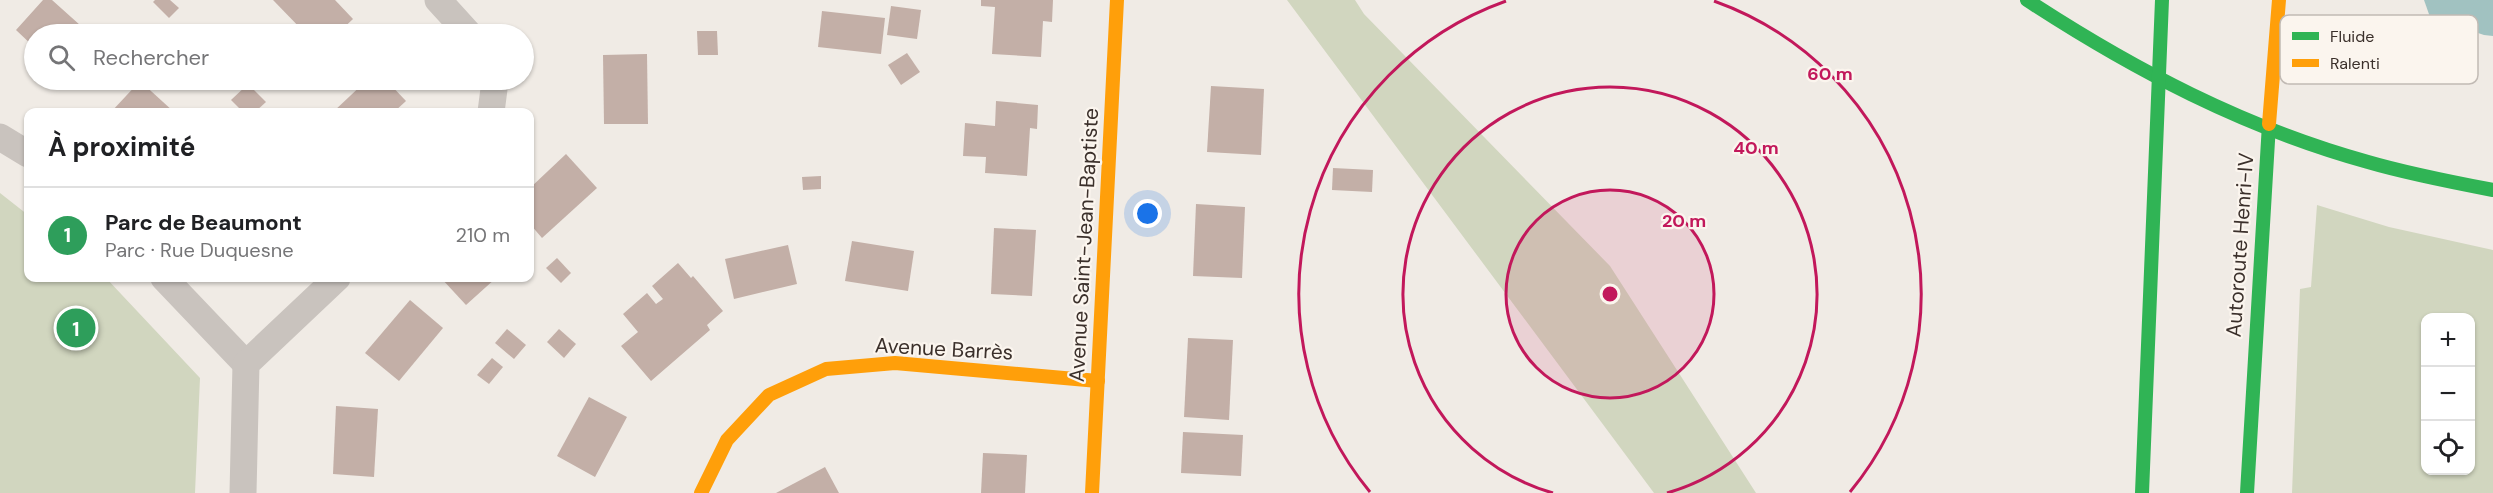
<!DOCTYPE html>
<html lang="fr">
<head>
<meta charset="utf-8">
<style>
  :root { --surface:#fff; --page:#f6f6f6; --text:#202124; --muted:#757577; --line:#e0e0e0; --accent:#7a716c }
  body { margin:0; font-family:"DM Sans",sans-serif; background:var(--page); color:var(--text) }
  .controls { position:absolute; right:18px; bottom:18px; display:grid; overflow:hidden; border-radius:12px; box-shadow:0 2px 4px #0004 }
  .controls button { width:54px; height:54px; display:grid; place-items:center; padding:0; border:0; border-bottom:2px solid var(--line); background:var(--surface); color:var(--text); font:30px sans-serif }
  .you { position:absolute; left:1148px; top:214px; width:21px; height:21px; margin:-15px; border:4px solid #fff; border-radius:50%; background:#1a73e8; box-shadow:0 0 0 9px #1a73e833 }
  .badge { display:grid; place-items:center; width:39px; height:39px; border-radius:50%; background:var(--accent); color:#fff; font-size:20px; font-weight:700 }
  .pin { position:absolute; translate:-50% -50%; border:3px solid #fff; box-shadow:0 2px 6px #0006 }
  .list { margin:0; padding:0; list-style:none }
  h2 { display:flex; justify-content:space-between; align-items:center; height:78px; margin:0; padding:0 24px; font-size:26px }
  h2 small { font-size:20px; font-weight:400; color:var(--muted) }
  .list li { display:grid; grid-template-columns:39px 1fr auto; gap:18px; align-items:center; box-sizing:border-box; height:96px; padding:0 24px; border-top:2px solid var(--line) }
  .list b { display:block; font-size:22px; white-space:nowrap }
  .list p { margin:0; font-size:20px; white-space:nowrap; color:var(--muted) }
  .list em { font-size:20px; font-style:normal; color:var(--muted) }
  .icon { flex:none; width:33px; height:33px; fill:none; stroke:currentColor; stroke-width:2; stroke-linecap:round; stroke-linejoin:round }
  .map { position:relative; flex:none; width:2493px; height:493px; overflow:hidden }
  .search { position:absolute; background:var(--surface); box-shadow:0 2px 4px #0004; left:24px; top:24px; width:510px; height:66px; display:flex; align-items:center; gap:15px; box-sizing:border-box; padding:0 21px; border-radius:33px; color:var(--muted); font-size:22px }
  .panel { position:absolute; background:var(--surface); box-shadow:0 2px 4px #0004; left:24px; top:108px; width:510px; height:174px; border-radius:12px }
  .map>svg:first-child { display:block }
  .green { fill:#d1d6bf; fill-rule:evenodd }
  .water { fill:#a1c2c1 }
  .building { fill:#c3afa7 }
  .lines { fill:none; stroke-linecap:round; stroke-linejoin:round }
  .street { stroke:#c9c3be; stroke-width:27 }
  .fast { stroke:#30b455; stroke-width:14 }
  .slow { stroke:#ff9f0a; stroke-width:14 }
  .ring { fill:none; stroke:#c2185b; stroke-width:3 }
  .labels { text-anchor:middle; stroke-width:4.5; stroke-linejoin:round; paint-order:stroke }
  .street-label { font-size:21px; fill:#3b302b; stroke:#fbf5ee }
  .key { fill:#fbf5ee; stroke:#c1bab4; stroke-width:1.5 }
  .key-label { font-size:16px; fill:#3b302b }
  .centre { fill:#c2185b; stroke:#fbf5ee; stroke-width:3 }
  .ring-label { font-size:18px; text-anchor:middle; font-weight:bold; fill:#c2185b; stroke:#fbf5ee; stroke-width:4.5; stroke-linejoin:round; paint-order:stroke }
</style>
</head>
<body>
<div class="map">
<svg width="2493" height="493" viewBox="0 0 2493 493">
  <rect width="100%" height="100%" fill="#f0ebe5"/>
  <!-- green -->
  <g class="green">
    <polygon points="1287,0 1355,0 1364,14 1610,266 1756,493 1654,493"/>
    <polygon points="0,193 28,215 28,278 106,278 200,378 195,493 0,493"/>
    <path d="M2317 205 2389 227 2493 250V493H2292L2300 289 2311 287ZM2426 318H2470V470H2426Z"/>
  </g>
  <!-- water -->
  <polygon class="water" points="2424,0 2493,0 2493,36 2484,35 2430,17"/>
  <!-- building -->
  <g class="building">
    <polygon points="43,0 52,0 90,34 34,34 34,47 16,30"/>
    <polygon points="155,0 170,0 179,8 169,18 153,2"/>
    <polygon points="273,0 335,0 353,19 337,34 306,34"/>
    <polygon points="981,0 1053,0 1052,22 1043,21 1041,57 992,54 995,7 981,6"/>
    <polygon points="891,6 921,10 917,39 887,35"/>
    <polygon points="822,11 885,18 881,54 818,47"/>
    <polygon points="697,31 717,31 718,55 698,55"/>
    <polygon points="907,53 920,72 901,85 888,65"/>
    <polygon points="647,54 648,124 604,124 603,55"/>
    <polygon points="70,80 90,80 81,89"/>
    <polygon points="367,80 386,80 406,101 394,112 333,112"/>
    <polygon points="140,81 174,112 111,112"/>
    <polygon points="248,84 266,102 255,112 243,112 231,100"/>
    <polygon points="1211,86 1264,89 1261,155 1207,152"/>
    <polygon points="996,101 1038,105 1037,129 1030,128 1027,176 985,173 986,157 963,156 965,123 995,126"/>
    <polygon points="566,154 597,188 542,238 530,224 530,188"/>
    <polygon points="1333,168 1373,170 1372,192 1332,190"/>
    <polygon points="821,176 821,189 803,190 802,177"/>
    <polygon points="1196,204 1245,207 1242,278 1193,276"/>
    <polygon points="994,228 1036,230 1032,296 991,294"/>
    <polygon points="852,241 914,251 908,291 845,281"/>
    <polygon points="788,245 797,284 734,299 725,259"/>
    <polygon points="557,258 571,273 561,283 546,268"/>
    <polygon points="678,263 691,278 693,276 723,311 707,325 710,330 651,381 621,346 638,332 623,314 647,293 656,304 663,299 652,286"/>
    <polygon points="441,278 496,278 466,305"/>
    <polygon points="410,300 443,328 399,381 365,353"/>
    <polygon points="507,329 526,345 514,359 495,343"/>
    <polygon points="559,329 576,344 564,358 547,342"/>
    <polygon points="1188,338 1233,340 1229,420 1184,417"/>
    <polygon points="492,358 503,367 489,384 477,375"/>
    <polygon points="589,397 627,417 595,477 557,456"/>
    <polygon points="336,406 378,409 374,477 333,474"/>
    <polygon points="1183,432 1243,435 1241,476 1181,473"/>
    <polygon points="983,453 1027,455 1025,493 981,493"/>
    <polygon points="825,467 839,493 776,493"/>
  </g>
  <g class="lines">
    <!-- street -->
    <g class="street">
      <polyline points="438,0 469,34"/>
      <polyline points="491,80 494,89 491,112"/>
      <polyline points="0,137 28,154"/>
      <polyline points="164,278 246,364"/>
      <polyline points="243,493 246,364 337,278"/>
    </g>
    <!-- fast -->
    <g class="fast">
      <path d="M2027 0C2134 70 2245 128 2368 162 2409 174 2451 182 2493 190"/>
      <polyline points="2142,493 2162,0"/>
      <polyline points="2247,493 2269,124"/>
    </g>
    <!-- slow -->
    <g class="slow">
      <polyline points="2269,124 2279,0"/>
      <polyline points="701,493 727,440 769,395 826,369 895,363 1098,381"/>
      <polyline points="1092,493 1117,0"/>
    </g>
  </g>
  <!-- distance rings -->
  <circle cx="1610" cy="294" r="104" fill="#c2185b" fill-opacity=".12"/>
  <g class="ring">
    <circle cx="1610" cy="294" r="104"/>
    <path d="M1553 493A207 207 0 1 1 1667 493"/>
    <path d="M1370 492A311 311 0 0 1 1506 1M1714 1A311 311 0 0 1 1850 492"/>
  </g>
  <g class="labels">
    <!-- street labels -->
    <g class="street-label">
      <text transform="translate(1084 245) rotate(-87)" y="7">Avenue Saint-Jean-Baptiste</text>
      <text transform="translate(2240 245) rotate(-86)" y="7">Autoroute Henri-IV</text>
      <text transform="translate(944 349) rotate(3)" y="7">Avenue Barrès</text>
    </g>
  </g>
  <!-- legend -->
  <rect x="2280" y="15" width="198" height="69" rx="9" class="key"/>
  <rect x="2292" y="32" width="27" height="8" fill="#30b455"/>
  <rect x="2292" y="59" width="27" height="8" fill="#ff9f0a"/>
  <g class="key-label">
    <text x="2330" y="42">Fluide</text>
    <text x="2330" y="69">Ralenti</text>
  </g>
  <circle cx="1610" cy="294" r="9" class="centre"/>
  <g class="ring-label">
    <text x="1830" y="80">60 m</text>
    <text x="1756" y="154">40 m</text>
    <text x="1684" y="227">20 m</text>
  </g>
</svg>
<div class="controls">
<button>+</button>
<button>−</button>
<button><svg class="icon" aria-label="locate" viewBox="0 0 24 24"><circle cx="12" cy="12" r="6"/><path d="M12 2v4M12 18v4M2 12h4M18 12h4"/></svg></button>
</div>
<div class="you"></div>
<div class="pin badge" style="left:76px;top:328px;background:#2e9e5b">1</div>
<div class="search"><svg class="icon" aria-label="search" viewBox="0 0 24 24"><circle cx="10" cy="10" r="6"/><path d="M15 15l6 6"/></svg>Rechercher</div>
<section class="panel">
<h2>À proximité<small></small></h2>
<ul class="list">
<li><span class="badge" style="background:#2e9e5b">1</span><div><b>Parc de Beaumont</b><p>Parc · Rue Duquesne</p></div><em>210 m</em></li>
</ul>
</section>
</div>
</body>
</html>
